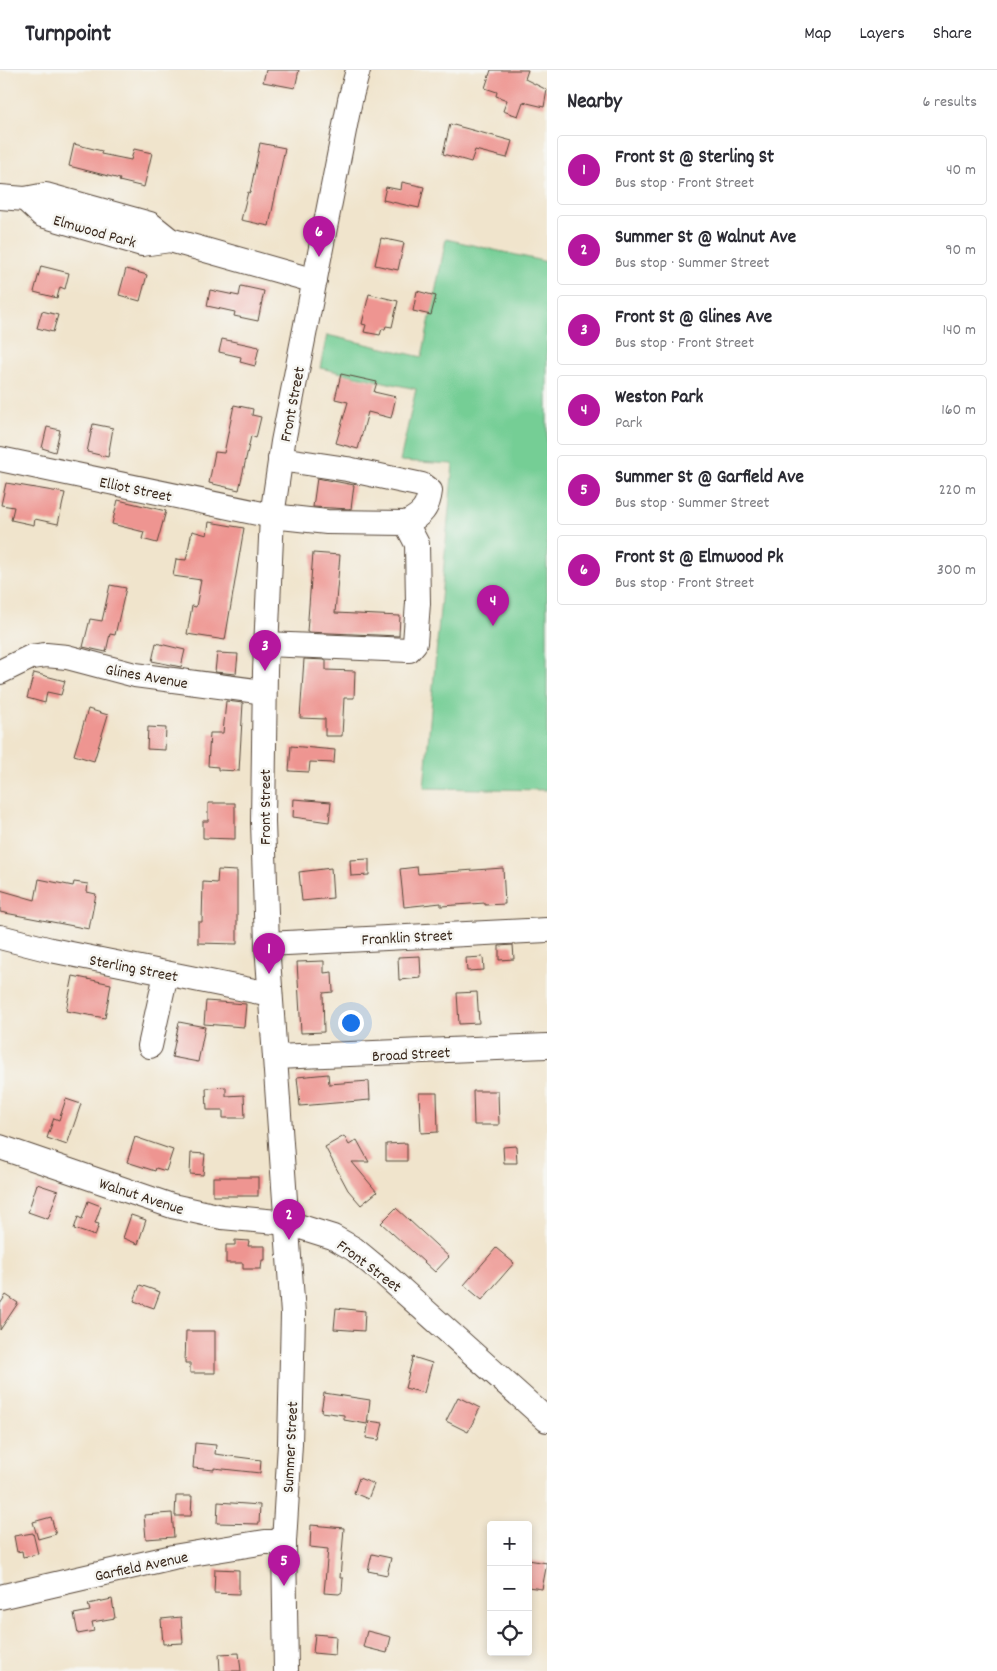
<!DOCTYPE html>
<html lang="en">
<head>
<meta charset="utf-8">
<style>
  :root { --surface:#fff; --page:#f2f2f3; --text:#2b2b33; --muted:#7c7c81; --line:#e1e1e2; --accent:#b5179e }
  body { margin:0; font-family:Dekko,sans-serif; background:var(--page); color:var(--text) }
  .controls { position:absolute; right:15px; bottom:15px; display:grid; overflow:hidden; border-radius:5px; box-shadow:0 2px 8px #0003 }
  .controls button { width:45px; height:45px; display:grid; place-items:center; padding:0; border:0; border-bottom:1px solid var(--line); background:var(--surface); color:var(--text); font:25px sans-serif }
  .you { position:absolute; left:350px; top:952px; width:18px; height:18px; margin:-12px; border:4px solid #fff; border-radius:50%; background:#1a73e8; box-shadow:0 0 0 8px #1a73e833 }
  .badge { display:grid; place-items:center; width:32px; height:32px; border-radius:50%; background:var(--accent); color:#fff; font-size:16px; font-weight:700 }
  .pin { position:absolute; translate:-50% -41px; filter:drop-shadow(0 1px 2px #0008) }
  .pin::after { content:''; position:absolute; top:26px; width:18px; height:15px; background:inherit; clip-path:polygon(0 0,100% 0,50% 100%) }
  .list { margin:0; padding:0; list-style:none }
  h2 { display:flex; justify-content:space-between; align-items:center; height:65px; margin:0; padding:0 20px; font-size:21px }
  h2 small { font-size:16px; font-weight:400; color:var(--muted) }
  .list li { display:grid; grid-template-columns:32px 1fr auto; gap:15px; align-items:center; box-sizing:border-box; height:70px; margin:0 10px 10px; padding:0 10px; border:1px solid var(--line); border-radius:5px }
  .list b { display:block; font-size:19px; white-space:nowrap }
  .list p { margin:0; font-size:16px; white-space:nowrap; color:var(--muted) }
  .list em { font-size:16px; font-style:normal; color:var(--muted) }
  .icon { flex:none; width:28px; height:28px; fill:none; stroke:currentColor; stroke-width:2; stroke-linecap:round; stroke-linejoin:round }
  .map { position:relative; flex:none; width:547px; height:1601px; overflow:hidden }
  header { display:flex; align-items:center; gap:30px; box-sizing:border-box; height:70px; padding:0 25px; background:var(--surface); border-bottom:1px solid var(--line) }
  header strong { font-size:24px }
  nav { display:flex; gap:28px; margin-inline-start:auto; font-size:18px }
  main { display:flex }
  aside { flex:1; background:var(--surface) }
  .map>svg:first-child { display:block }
  .green { fill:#74ce95; stroke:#587c5a }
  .building { fill:#ee9591 }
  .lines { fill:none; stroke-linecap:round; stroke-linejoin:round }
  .minor-casing { stroke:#564638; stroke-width:26 }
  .minor { stroke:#fff; stroke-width:24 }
  .labels { text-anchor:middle; stroke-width:5; stroke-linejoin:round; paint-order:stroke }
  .street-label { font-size:16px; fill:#3b2a1e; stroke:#f6f6f2 }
</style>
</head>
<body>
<header>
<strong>Turnpoint</strong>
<nav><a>Map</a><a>Layers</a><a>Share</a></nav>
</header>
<main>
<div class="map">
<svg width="547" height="1601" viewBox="0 0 547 1601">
  <rect width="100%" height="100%" fill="#f6f6f2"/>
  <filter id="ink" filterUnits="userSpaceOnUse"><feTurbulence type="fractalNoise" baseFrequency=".02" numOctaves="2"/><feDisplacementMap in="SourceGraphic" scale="10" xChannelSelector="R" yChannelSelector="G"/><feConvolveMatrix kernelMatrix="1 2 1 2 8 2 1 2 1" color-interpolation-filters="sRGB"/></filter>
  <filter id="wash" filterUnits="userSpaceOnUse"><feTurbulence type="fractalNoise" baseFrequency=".0096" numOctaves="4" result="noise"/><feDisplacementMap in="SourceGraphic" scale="20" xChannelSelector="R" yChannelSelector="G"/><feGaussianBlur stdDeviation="1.12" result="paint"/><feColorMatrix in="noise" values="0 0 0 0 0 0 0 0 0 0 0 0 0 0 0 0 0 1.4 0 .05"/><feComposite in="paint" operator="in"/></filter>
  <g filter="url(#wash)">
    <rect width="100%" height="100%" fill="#f0e4cc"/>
    <!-- green -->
    <polygon class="green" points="446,169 547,192 547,720 424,718 453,394 400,391 416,319 320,298 327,265 422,287"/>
    <g id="blocks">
      <!-- building -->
      <g class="building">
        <polygon points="266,0 299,0 295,18 263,12"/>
        <polygon points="491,0 528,0 525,9 547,20 544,37 523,32 518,46 503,41 507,30 496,26 497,22 485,18"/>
        <polygon points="450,54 512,71 507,88 475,80 471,92 443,84"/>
        <polygon points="260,73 285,78 269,156 241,150 248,122 250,123"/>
        <polygon points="74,74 102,81 101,84 131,90 134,79 152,83 144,117 119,111 120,109 69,96"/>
        <polygon points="402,112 424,117 419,138 383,130 386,117 401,120"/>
        <polygon points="381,168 404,173 398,200 375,195"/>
        <polygon points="41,196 69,203 65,219 60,217 57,228 34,222"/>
        <polygon points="126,199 147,205 140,231 119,225"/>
        <polygon points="241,216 264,221 258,251 234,246 235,242 207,236 210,220 239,226"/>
        <polygon points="417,221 436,226 431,245 413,241"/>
        <polygon points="369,224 398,231 392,257 386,256 385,259 382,259 380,265 364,262 366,255 362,254"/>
        <polygon points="42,241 58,245 53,262 37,258"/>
        <polygon points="222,269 259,277 255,296 240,292 241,287 219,282"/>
        <polygon points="341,304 377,312 374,322 396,327 391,348 368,342 358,379 336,373 348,332 335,329"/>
        <polygon points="234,335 253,339 252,345 261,347 256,368 251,366 239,420 209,413 215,382 224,383"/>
        <polygon points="93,354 113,358 108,387 87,382"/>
        <polygon points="47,357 60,360 55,382 42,378"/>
        <polygon points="317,408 354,415 351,439 313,437"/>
        <polygon points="6,413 65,423 58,454 35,449 34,455 11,450 14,437 1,435"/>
        <polygon points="118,430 166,441 157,473 142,469 144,462 112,454"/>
        <polygon points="209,452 244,458 225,570 187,564 192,536 196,537 201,510 173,506 176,489 186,490 192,461 207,465"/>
        <polygon points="313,483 340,485 335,543 400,546 399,566 307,562"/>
        <polygon points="110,515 126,518 115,565 110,564 106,582 83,577 90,549 102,551"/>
        <polygon points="156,573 185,580 181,597 152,591"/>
        <polygon points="217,583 238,584 236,604 215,602"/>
        <polygon points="304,589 326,590 326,600 355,601 354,628 344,628 342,666 325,666 325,649 300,648"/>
        <polygon points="34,603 65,611 61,625 47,622 45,633 27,628"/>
        <polygon points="226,631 243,633 239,701 218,700 218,697 208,696 210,663 223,663"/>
        <polygon points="88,639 108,645 94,691 74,685"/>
        <polygon points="148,657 166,658 165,680 147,679"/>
        <polygon points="291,676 335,680 334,693 310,692 309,702 289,701"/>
        <polygon points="294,729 331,732 329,752 293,747"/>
        <polygon points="208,733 235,733 235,769 203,768 203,751 208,751"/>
        <polygon points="369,789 369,805 351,806 350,790"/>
        <polygon points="417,797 418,804 503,798 505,834 485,835 485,833 441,836 441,833 404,837 400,799"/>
        <polygon points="331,798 333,828 302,831 299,802"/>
        <polygon points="218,800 237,801 237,874 198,873 198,852 202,852 203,812 217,813"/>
        <polygon points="39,809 73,816 74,812 88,814 87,822 96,824 89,859 0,842 0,820 35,830"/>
        <polygon points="513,875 514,889 499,890 499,876"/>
        <polygon points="420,886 421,908 399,910 398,887"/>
        <polygon points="483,887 484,900 467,901 466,888"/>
        <polygon points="324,891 324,903 332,902 333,922 323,923 324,962 301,963 297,892"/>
        <polygon points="73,906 111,914 105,948 66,941"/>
        <polygon points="477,922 479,953 459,954 457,923"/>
        <polygon points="206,931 246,934 244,957 204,954"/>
        <polygon points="179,952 205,957 198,992 172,987"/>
        <polygon points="328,1004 329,1014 369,1011 370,1030 300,1036 297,1007"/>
        <polygon points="226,1017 226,1026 244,1025 245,1048 223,1048 223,1040 207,1040 206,1018"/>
        <polygon points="473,1021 498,1021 499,1055 474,1055"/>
        <polygon points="419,1023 437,1023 438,1062 421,1063"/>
        <polygon points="66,1029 81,1034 67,1075 47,1068 54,1048 59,1050"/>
        <polygon points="344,1066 349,1075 357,1070 369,1092 352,1092 377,1122 361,1135 348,1120 325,1077"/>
        <polygon points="135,1067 173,1080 166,1101 156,1098 155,1101 127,1092"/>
        <polygon points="407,1073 407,1091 386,1091 386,1074"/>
        <polygon points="516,1076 517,1093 504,1093 503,1077"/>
        <polygon points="191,1083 205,1084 203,1105 190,1104"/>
        <rect x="213" y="1107" width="45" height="19"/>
        <polygon points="37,1114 58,1121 48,1149 28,1142"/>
        <polygon points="88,1131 101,1136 95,1153 99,1154 95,1166 74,1159 78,1147 82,1149"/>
        <polygon points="396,1138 449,1187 435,1202 381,1153"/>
        <polygon points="131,1145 146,1150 138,1174 123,1168"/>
        <polygon points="235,1170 249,1171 248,1176 265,1176 265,1190 262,1190 261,1199 243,1199 243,1193 226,1193 226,1175 235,1175"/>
        <polygon points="496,1178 514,1193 482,1230 464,1215"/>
        <polygon points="140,1215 160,1222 154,1238 134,1231"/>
        <polygon points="6,1225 18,1233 0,1260 0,1234"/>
        <polygon points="336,1238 365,1241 364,1261 334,1259"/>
        <polygon points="186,1261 215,1261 215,1303 190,1303 190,1293 185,1293"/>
        <polygon points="413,1287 432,1293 424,1323 405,1318"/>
        <polygon points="324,1323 370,1330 367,1354 344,1350 344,1345 321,1342"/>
        <polygon points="458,1327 480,1338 468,1362 446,1351"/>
        <polygon points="369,1351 383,1353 379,1370 366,1368"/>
        <polygon points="195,1373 216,1375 215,1384 261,1390 260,1403 214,1398 214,1400 193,1398"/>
        <polygon points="359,1408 374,1414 368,1429 354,1423"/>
        <polygon points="176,1426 192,1426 191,1446 175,1446"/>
        <polygon points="218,1432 260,1435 259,1454 217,1453"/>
        <polygon points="172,1443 174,1467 146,1469 144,1445"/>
        <polygon points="51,1447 56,1464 38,1469 33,1452"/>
        <polygon points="311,1455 344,1458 340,1508 343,1508 342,1522 339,1524 324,1523 328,1479 310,1477"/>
        <polygon points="33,1463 38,1484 23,1487 22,1481 17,1482 14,1466"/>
        <polygon points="372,1484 391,1488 387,1505 368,1501"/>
        <polygon points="528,1490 547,1493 542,1519 528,1517"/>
        <polygon points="215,1499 239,1500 239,1524 214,1523"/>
        <polygon points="112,1529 115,1548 92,1552 94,1561 78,1564 74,1544 90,1541 88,1534"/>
        <polygon points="181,1547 183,1573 163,1574 161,1549"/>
        <polygon points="367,1561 391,1567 387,1583 363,1577"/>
        <polygon points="315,1564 336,1566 335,1585 313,1583"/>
        <polygon points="239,1583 241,1601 220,1601 219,1584"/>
      </g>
    </g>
  </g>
  <g filter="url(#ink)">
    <use href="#blocks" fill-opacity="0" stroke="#564638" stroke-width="1"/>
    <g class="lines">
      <!-- minor casing -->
      <g class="minor-casing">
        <g id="minor">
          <polyline points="0,127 25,129 46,125 150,154 170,170 315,211"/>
          <polyline points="25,129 42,145 142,174 170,170"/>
          <polyline points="0,389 272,446 327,452 406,453 417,474 418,533 415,573 409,580 266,574"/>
          <path d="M280 389 347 399 422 415 430 421C428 438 422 445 406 453"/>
          <polyline points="0,602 31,587 46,585 67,587 135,605 264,622"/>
          <polyline points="0,867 51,880 270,924"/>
          <polyline points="267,874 547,860"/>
          <polyline points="150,976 166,904"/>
          <polyline points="275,987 547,976"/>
          <polyline points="0,1077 172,1136 222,1147 288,1153 333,1167 354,1179 383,1203 547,1350"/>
          <polyline points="0,1527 173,1487 265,1472 284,1472"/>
          <polyline points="286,1601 284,1472 290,1374 293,1244 267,874 263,752 265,601 272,446 283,372 350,30 358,0"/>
        </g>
      </g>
      <!-- minor -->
      <use href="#minor" class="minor"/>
    </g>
  </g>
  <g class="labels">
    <!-- street labels -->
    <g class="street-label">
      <text transform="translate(95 160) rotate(16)" y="6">Elmwood Park</text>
      <text transform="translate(291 334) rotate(-79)" y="6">Front Street</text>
      <text transform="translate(136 418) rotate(12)" y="6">Elliot Street</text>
      <text transform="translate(147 605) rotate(10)" y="6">Glines Avenue</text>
      <text transform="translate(264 737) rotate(-90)" y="6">Front Street</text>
      <text transform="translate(407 866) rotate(-3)" y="6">Franklin Street</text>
      <text transform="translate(134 897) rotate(11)" y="6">Sterling Street</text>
      <text transform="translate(411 983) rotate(-3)" y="6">Broad Street</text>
      <text transform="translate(142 1125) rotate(18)" y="6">Walnut Avenue</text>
      <text transform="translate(370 1195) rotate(37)" y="6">Front Street</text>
      <text transform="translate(289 1377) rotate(-87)" y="6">Summer Street</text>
      <text transform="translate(141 1495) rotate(-12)" y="6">Garfield Avenue</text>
    </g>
  </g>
</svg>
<div class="controls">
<button>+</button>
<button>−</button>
<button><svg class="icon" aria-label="locate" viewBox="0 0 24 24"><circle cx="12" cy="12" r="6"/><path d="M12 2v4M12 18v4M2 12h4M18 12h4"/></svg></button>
</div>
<div class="you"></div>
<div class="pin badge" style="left:269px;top:904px">1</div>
<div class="pin badge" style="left:289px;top:1170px">2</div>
<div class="pin badge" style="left:265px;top:601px">3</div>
<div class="pin badge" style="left:493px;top:556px">4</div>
<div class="pin badge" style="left:284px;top:1516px">5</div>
<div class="pin badge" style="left:319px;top:187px">6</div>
</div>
<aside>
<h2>Nearby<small>6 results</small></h2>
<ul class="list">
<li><span class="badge">1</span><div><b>Front St @ Sterling St</b><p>Bus stop · Front Street</p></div><em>40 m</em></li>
<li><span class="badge">2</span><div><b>Summer St @ Walnut Ave</b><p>Bus stop · Summer Street</p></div><em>90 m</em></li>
<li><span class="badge">3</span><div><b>Front St @ Glines Ave</b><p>Bus stop · Front Street</p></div><em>140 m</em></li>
<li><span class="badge">4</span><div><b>Weston Park</b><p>Park</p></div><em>160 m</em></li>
<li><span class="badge">5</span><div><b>Summer St @ Garfield Ave</b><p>Bus stop · Summer Street</p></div><em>220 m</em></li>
<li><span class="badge">6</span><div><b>Front St @ Elmwood Pk</b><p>Bus stop · Front Street</p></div><em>300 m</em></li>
</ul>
</aside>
</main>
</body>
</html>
